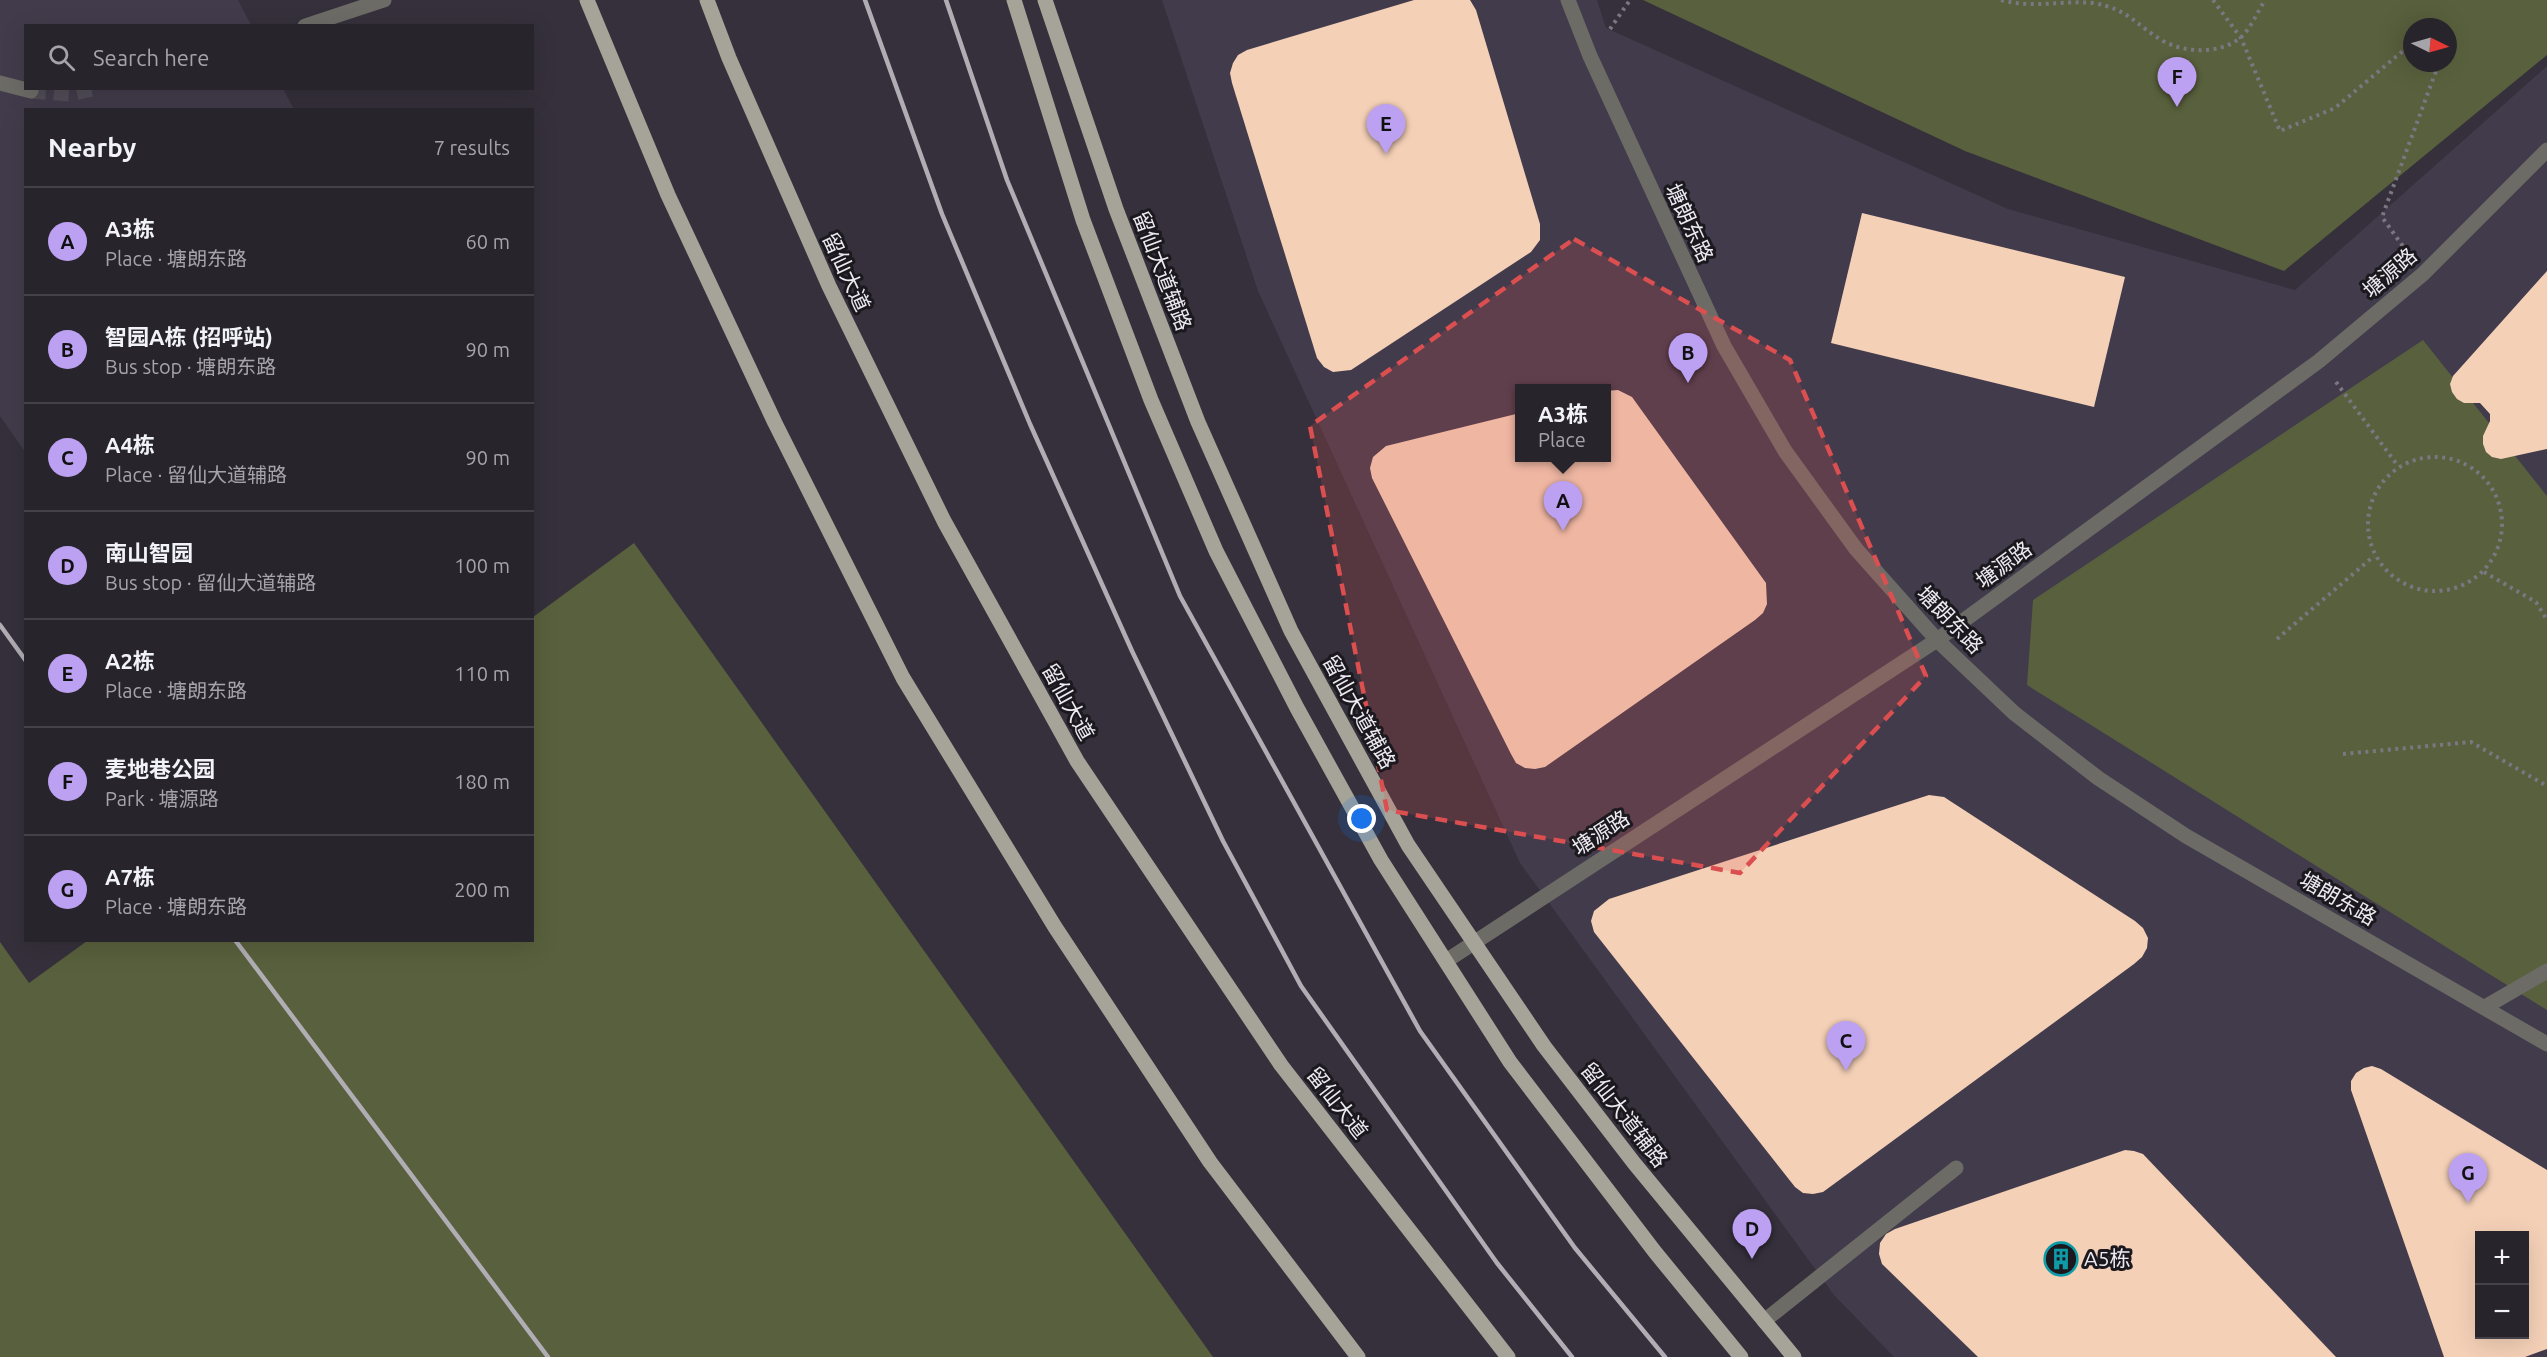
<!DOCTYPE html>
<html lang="en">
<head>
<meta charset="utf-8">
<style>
  :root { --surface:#28242c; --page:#343038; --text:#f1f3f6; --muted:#a5a4a9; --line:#444148; --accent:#bca0f2 }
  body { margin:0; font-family:Ubuntu,"Noto Sans SC",sans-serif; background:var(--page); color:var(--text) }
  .controls { position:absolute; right:18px; bottom:18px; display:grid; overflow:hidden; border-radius:0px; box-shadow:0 6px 24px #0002 }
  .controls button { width:54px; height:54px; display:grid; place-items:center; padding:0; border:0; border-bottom:2px solid var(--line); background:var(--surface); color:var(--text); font:30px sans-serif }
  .compass { position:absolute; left:2403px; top:18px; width:54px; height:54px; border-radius:50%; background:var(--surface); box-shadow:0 6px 24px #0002; rotate:95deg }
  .you { position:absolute; left:1362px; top:819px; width:21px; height:21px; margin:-15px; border:4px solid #fff; border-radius:50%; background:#1a73e8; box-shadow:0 0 0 9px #1a73e833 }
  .badge { display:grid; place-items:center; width:39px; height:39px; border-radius:50%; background:var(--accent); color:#111; font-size:20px; font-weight:700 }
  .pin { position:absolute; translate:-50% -50px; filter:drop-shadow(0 2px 3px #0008) }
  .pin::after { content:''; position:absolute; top:32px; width:21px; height:18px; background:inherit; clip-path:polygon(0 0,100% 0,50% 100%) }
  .popup { position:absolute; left:1515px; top:384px; width:96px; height:78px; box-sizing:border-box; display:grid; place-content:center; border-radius:0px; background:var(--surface); filter:drop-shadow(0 2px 4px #0005); font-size:20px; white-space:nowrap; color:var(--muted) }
  .popup b { font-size:22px; color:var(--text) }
  .popup::after { content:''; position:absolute; left:50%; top:100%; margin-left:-12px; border:12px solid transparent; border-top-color:var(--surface) }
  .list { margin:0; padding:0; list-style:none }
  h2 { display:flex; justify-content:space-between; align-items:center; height:78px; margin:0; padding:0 24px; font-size:26px }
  h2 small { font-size:20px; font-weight:400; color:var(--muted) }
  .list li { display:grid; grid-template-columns:39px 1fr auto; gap:18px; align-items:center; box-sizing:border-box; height:108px; padding:0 24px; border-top:2px solid var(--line) }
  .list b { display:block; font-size:22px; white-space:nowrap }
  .list p { margin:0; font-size:20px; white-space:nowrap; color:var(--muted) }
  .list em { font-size:20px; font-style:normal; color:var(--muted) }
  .icon { flex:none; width:33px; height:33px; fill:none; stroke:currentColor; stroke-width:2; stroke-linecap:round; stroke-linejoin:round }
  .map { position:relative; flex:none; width:2547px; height:1357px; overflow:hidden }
  .search { position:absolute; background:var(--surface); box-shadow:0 6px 24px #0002; left:24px; top:24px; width:510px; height:66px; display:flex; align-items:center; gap:15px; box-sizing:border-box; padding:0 21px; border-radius:0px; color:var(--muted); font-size:22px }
  .panel { position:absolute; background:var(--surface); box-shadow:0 6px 24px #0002; left:24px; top:108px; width:510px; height:834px; border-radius:0px }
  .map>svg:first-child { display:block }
  .built { fill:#423b4b; fill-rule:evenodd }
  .green { fill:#59603d; fill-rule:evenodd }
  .building { fill:#f4d0b7; fill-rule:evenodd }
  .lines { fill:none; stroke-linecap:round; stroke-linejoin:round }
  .minor-tunnel { stroke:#514c56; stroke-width:15; stroke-dasharray:15 8; stroke-linecap:butt }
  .path { stroke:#7b7781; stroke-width:4; stroke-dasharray:3 4.5; stroke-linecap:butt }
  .minor { stroke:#6d6b66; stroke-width:15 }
  .major { stroke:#a6a398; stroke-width:15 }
  .rail { stroke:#b1adb5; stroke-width:4.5 }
  .marked { fill:#db4f50; fill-opacity:0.2; stroke:#db4f50; stroke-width:4.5; stroke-dasharray:12 8; stroke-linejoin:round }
  .labels { text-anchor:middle; stroke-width:6; stroke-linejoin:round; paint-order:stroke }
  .street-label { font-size:21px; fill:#edeaf1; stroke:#1b191e }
  .poi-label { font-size:21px; fill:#edeaf1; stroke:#1b191e; text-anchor:start }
</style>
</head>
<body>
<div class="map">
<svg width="2547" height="1357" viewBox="0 0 2547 1357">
  <rect width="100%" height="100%" fill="#35303b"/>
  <!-- built -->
  <g class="built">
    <polygon points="0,0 238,0 251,25 26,26 26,88 283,89 294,109 26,110 25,452 0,416"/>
    <path d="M1162 0H1597L1606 28 2008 209 2295 290 2547 66V1357H1894L1834 1295 1520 863 1258 291ZM1520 388H1606V458H1520ZM2480 1236H2524V1334H2480Z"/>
  </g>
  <!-- green -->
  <g class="green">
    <path d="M1643 0H2547V55L2284 271 1965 151ZM2412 27H2448V63H2412Z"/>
    <polygon points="2423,340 2547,496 2547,1010 2027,685 2033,600"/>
    <polygon points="634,543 1213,1357 0,1357 0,942 29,983 87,941 532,940 533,617"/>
  </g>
  <!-- building -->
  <g class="building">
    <polygon points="1414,0 1470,0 1476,10 1540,224 1540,240 1531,252 1351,370 1333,372 1324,367 1317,358 1232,83 1230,73 1233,63 1238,55 1247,50"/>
    <polygon points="1862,213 2125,277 2094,407 1831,343"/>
    <polygon points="2547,271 2547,449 2501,459 2492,457 2486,452 2483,444 2483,436 2490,421 2490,414 2480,403 2464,403 2457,399 2452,392 2450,384 2453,376"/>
    <polygon points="1618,390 1632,397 1766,583 1767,604 1763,613 1755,620 1545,767 1535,769 1525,768 1516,763 1511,754 1372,478 1370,468 1373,457 1386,446 1520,413 1520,458 1606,458 1606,391"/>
    <polygon points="1929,795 1944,797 2135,921 2143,928 2148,938 2147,948 2142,957 2134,964 1823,1192 1813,1194 1803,1193 1795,1187 1594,932 1591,921 1594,911 1609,899"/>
    <path d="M2372 1066 2381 1069 2547 1170V1349L2525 1357H2444L2351 1090V1081L2356 1073 2364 1068ZM2480 1236H2524V1334H2480Z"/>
    <polygon points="2125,1150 2134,1151 2143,1154 2336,1357 1978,1357 1882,1264 1879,1254 1880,1243 1886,1234 1895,1229"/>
  </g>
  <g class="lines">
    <!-- minor-tunnel -->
    <polyline class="minor-tunnel" points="31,91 70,94 97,88"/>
    <!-- path -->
    <g class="path">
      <path d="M2001 0C2035 9 2062 0 2093 3 2130 9 2137 27 2165 42 2187 53 2220 54 2240 38 2250 30 2258 11 2265 0"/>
      <polyline points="2213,0 2241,38 2280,131 2335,108 2410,45 2412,46"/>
      <polyline points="1610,29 1630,0"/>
      <polyline points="2407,252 2382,217 2439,63"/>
      <polyline points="2336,382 2398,466"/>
      <circle cx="2435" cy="524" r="67"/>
      <polyline points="2484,572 2536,602 2547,620"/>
      <polyline points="2277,639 2374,556"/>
      <polyline points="2343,754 2471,742 2547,786"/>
    </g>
    <!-- minor -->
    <g class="minor">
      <polyline points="1568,0 1590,56 1724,346 1785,451 1856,549 1937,640 2014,713 2098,778 2186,836 2547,1044"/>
      <polyline points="305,26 384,0"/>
      <polyline points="0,83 31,91"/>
      <polyline points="1446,961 1937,640 2319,361 2423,274 2547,150"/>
      <polyline points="2485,1007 2547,971"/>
      <polyline points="1764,1321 1956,1168"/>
    </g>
    <!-- major -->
    <g class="major">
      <polyline points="587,0 668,195 775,423 903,678 1055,927 1210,1162 1358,1357"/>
      <polyline points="707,0 729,58 829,286 944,521 1077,761 1281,1065 1508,1357"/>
      <polyline points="1014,0 1083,220 1151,400 1216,551 1297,708 1381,860 1510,1062 1655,1252 1741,1357"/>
      <polyline points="1045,0 1116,209 1198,422 1291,631 1408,845 1544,1046 1634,1163 1794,1357"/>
    </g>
    <!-- rail -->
    <g class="rail">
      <polyline points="865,0 942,214 1030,424 1132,651 1223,841 1301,986 1497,1263 1572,1357"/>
      <polyline points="946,0 1007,180 1180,596 1420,1031 1575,1248 1665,1357"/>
      <polyline points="0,625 26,661"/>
      <polyline points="235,940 548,1357"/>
    </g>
  </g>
  <!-- marked area -->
  <path class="marked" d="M1574 239 1790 360 1926 676 1740 873 1387 810 1310 426Z"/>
  <!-- icons -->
  <defs>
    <g id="building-ring" transform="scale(1.725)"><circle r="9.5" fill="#1b191e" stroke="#0f9aa8" stroke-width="1.5"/><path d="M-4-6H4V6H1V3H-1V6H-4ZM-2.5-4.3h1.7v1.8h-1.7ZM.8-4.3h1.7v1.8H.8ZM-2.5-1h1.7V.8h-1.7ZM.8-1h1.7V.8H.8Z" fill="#0f9aa8"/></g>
  </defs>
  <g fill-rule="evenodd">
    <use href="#building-ring" x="2061" y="1259"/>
  </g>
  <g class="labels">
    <!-- street labels -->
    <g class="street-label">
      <text transform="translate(1689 223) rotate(65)" y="7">塘朗东路</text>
      <text transform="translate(1162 271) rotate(69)" y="7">留仙大道辅路</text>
      <text transform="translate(846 272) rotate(65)" y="7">留仙大道</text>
      <text transform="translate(2390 273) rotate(-41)" y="7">塘源路</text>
      <text transform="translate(2004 565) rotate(-36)" y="7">塘源路</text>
      <text transform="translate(1950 620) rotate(46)" y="7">塘朗东路</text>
      <text transform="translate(1068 702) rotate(61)" y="7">留仙大道</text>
      <text transform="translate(1359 712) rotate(61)" y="7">留仙大道辅路</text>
      <text transform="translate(1601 833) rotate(-33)" y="7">塘源路</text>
      <text transform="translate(2338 899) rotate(30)" y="7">塘朗东路</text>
      <text transform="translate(1337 1103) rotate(52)" y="7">留仙大道</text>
      <text transform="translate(1624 1115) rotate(52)" y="7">留仙大道辅路</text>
    </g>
    <!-- poi labels -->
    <g class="poi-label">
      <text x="2084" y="1266">A5栋</text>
    </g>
  </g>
</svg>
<div class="controls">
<button>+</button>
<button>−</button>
</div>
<svg class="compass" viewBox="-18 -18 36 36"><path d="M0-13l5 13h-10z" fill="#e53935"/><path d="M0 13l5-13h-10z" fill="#a5a4a9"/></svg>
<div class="you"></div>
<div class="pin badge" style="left:1563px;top:531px">A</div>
<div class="popup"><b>A3栋</b>Place</div>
<div class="pin badge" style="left:1688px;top:383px">B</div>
<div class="pin badge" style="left:1846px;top:1071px">C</div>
<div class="pin badge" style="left:1752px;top:1259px">D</div>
<div class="pin badge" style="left:1386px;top:154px">E</div>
<div class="pin badge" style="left:2177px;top:107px">F</div>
<div class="pin badge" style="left:2468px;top:1203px">G</div>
<div class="search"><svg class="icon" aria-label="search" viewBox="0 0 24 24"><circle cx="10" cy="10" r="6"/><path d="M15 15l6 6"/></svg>Search here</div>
<section class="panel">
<h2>Nearby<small>7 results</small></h2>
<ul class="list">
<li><span class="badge">A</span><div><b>A3栋</b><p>Place · 塘朗东路</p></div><em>60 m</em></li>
<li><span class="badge">B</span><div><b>智园A栋 (招呼站)</b><p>Bus stop · 塘朗东路</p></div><em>90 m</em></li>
<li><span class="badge">C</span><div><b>A4栋</b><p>Place · 留仙大道辅路</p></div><em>90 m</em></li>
<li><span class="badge">D</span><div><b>南山智园</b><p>Bus stop · 留仙大道辅路</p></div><em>100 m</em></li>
<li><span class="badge">E</span><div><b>A2栋</b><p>Place · 塘朗东路</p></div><em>110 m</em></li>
<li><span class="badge">F</span><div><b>麦地巷公园</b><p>Park · 塘源路</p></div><em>180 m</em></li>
<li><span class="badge">G</span><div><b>A7栋</b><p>Place · 塘朗东路</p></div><em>200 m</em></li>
</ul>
</section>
</div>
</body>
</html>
